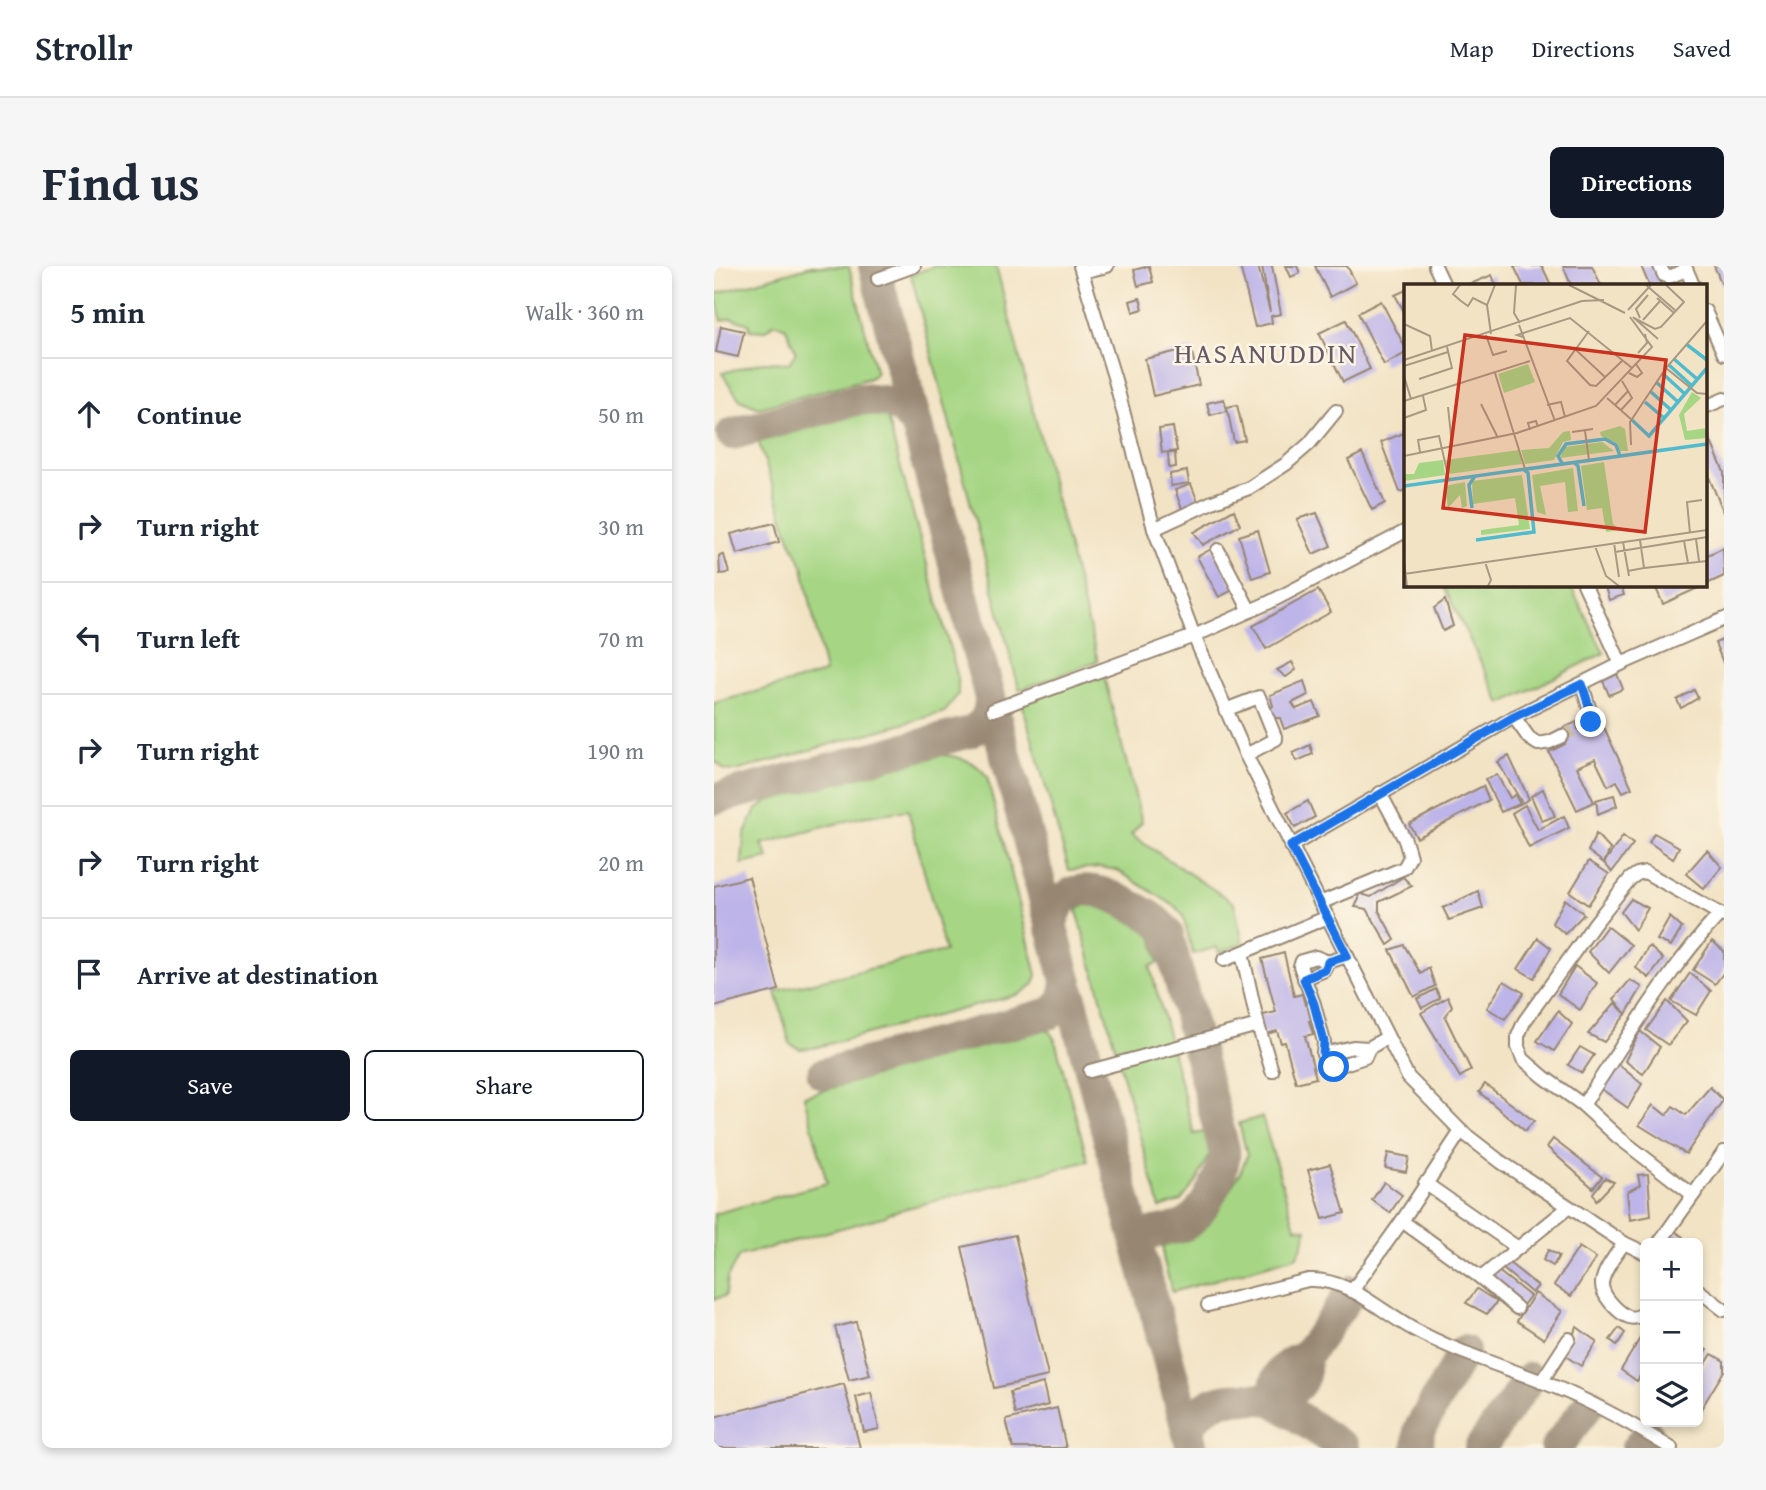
<!DOCTYPE html>
<html lang="en">
<head>
<meta charset="utf-8">
<style>
  :root { --surface:#fff; --page:#f6f6f7; --text:#1f2937; --muted:#747a83; --line:#e0e1e3; --accent:#111827 }
  body { margin:0; font-family:"Gentium Book Plus",serif; background:var(--page); color:var(--text) }
  .controls { position:absolute; right:21px; bottom:21px; display:grid; overflow:hidden; border-radius:10px; box-shadow:0 4px 10px #0003 }
  .controls button { width:63px; height:63px; display:grid; place-items:center; padding:0; border:0; border-bottom:2px solid var(--line); background:var(--surface); color:var(--text); font:35px sans-serif }
  .stop { position:absolute; width:21px; height:21px; margin:-16px; border:5px solid #1a73e8; border-radius:50%; background:#fff }
  .stop.end { background:#1a73e8; border-color:#fff; box-shadow:0 2px 7px #0008 }
  .list { margin:0; padding:0; list-style:none }
  h2 { display:flex; justify-content:space-between; align-items:center; height:91px; margin:0; padding:0 28px; font-size:30px }
  h2 small { font-size:23px; font-weight:400; color:var(--muted) }
  .list li { display:grid; grid-template-columns:46px 1fr auto; gap:21px; align-items:center; box-sizing:border-box; height:112px; padding:0 28px; border-top:2px solid var(--line) }
  .list b { display:block; font-size:26px; white-space:nowrap }
  .list em { font-size:23px; font-style:normal; color:var(--muted) }
  .actions { display:flex; gap:14px; padding:21px 28px }
  .actions a { flex:1; padding:16px 0; border:2px solid var(--accent); border-radius:10px; text-align:center; font-size:24px; color:var(--accent) }
  .actions .main { background:var(--accent); color:#fff }
  .icon { flex:none; width:38px; height:38px; fill:none; stroke:currentColor; stroke-width:2; stroke-linecap:round; stroke-linejoin:round }
  .map { position:relative; flex:none; width:1010px; height:1182px; overflow:hidden; border-radius:10px }
  header { display:flex; align-items:center; gap:42px; box-sizing:border-box; height:98px; padding:0 35px; background:var(--surface); border-bottom:2px solid var(--line) }
  header strong { font-size:33px }
  nav { display:flex; gap:38px; margin-inline-start:auto; font-size:24px }
  .intro { display:flex; align-items:center; justify-content:space-between; box-sizing:border-box; height:168px; padding:0 42px }
  h1 { margin:0; font-size:49px }
  .button { padding:18px 32px; border-radius:10px; background:var(--accent); color:#fff; font-size:24px; font-weight:700 }
  main { display:flex; gap:42px; padding:0 42px }
  aside { flex:1; background:var(--surface); border-radius:10px; box-shadow:0 4px 10px #0003 }
  .map>svg:first-child { display:block }
  .green { fill:#a6d684; stroke:#708051; stroke-width:2 }
  .lines { fill:none; stroke-linecap:round; stroke-linejoin:round }
  .taxiway { stroke:#968672; stroke-width:32 }
  .building { fill:#bdb4e9 }
  .minor-tunnel { stroke:#cdbea4; stroke-width:12; stroke-dasharray:12 6; stroke-linecap:butt }
  .minor-casing { stroke:#968672; stroke-width:16 }
  .minor { stroke:#fff; stroke-width:12 }
  .route { stroke:#1a73e8; stroke-width:9 }
  .labels { text-anchor:middle; stroke-width:5; stroke-linejoin:round; paint-order:stroke }
  .quarter-label { font-size:28px; letter-spacing:2px; fill:#685a65; stroke:#fcf5e5 }
  .inset-river { fill:none; stroke:#51bbce; stroke-width:3.5 }
  .inset-road { fill:none; stroke:#a99982; stroke-width:2 }
  .view { fill:#c8321e; fill-opacity:0.15; stroke:#c8321e; stroke-width:3.5 }
  .inset-edge { fill:none; stroke:#3b2a1e; stroke-width:3.5 }
</style>
</head>
<body>
<header>
<strong>Strollr</strong>
<nav><a>Map</a><a>Directions</a><a>Saved</a></nav>
</header>
<div class="intro"><h1>Find us</h1><a class="button">Directions</a></div>
<main>
<aside>
<h2>5 min<small>Walk · 360 m</small></h2>
<ul class="list">
<li><svg class="icon" aria-label="ahead" viewBox="0 0 24 24"><path d="M12 20V5M6 11l6-6 6 6"/></svg><div><b>Continue</b></div><em>50 m</em></li>
<li><svg class="icon" aria-label="right" viewBox="0 0 24 24"><path d="M7 20v-9h11M14 6l5 5-5 5"/></svg><div><b>Turn right</b></div><em>30 m</em></li>
<li><svg class="icon" aria-label="left" viewBox="0 0 24 24"><path d="M17 20v-9H6M10 6l-5 5 5 5"/></svg><div><b>Turn left</b></div><em>70 m</em></li>
<li><svg class="icon" aria-label="right" viewBox="0 0 24 24"><path d="M7 20v-9h11M14 6l5 5-5 5"/></svg><div><b>Turn right</b></div><em>190 m</em></li>
<li><svg class="icon" aria-label="right" viewBox="0 0 24 24"><path d="M7 20v-9h11M14 6l5 5-5 5"/></svg><div><b>Turn right</b></div><em>20 m</em></li>
<li><svg class="icon" aria-label="arrive" viewBox="0 0 24 24"><path d="M6 21V4h12l-3 4 3 4H6"/></svg><div><b>Arrive at destination</b></div></li>
</ul>
<div class="actions"><a class="main">Save</a><a>Share</a></div>
</aside>
<div class="map">
<svg width="1010" height="1182" viewBox="0 0 1010 1182">
  <rect width="100%" height="100%" fill="#fcf5e5"/>
  <filter id="ink" filterUnits="userSpaceOnUse"><feTurbulence type="fractalNoise" baseFrequency=".0143" numOctaves="2"/><feDisplacementMap in="SourceGraphic" scale="14" xChannelSelector="R" yChannelSelector="G"/><feConvolveMatrix kernelMatrix="1 2 1 2 8 2 1 2 1" color-interpolation-filters="sRGB"/></filter>
  <filter id="wash" filterUnits="userSpaceOnUse"><feTurbulence type="fractalNoise" baseFrequency=".00686" numOctaves="4" result="noise"/><feDisplacementMap in="SourceGraphic" scale="28" xChannelSelector="R" yChannelSelector="G"/><feGaussianBlur stdDeviation="1.57" result="paint"/><feColorMatrix in="noise" values="0 0 0 0 0 0 0 0 0 0 0 0 0 0 0 0 0 1.4 0 .05"/><feComposite in="paint" operator="in"/></filter>
  <g filter="url(#wash)">
    <rect width="100%" height="100%" fill="#f2e3c5"/>
    <!-- green -->
    <g class="green">
      <polygon points="97,0 135,1 162,107 156,112 45,142 26,134 8,107 49,96 75,97 82,86 72,62 61,57 50,65 36,64 35,58 17,52 8,55 1,28"/>
      <polygon points="220,0 282,0 384,395 311,422 305,423 197,9"/>
      <polygon points="140,142 153,142 172,148 244,412 244,428 231,446 22,505 11,504 2,496 0,496 0,437 111,407 89,301 76,273 43,171 46,167"/>
      <polygon points="729,319 856,319 890,387 787,438"/>
      <polygon points="389,407 428,556 417,569 520,637 529,677 505,687 503,681 479,688 469,650 462,641 403,604 386,601 355,604 308,437"/>
      <path d="M229 489C248 491 262 495 273 511L323 709 320 718 306 728 99 782 86 783 76 778 62 725 231 685 194 544 147 551 48 578 55 592 28 598 30 570 41 545 54 535Z"/>
      <path d="M369 638C393 638 415 650 436 660L444 697 436 700 480 868 491 866 496 887 482 916 467 935 446 942 363 645Z"/>
      <polygon points="324,764 335,765 341,774 374,895 174,947 172,950 25,990 13,1012 11,1030 0,1033 0,948 113,917 90,830"/>
      <polygon points="548,851 581,961 593,963 587,983 582,991 458,1026 449,991 449,979 486,965 495,958 527,905 533,889 525,857"/>
    </g>
    <g class="lines">
      <!-- taxiway -->
      <g class="taxiway">
        <polyline points="160,0 478,1182"/>
        <polyline points="18,168 146,133 176,136 190,145 203,160"/>
        <path d="M0 533 256 466C271 458 276 449 276 432"/>
        <path d="M337 661C348 612 381 620 416 639 431 647 446 653 454 669L510 883C513 903 489 949 471 959 452 968 433 959 424 981"/>
        <path d="M109 808 337 747C348 739 352 729 353 716"/>
        <path d="M474 1167C487 1127 524 1131 559 1134 560 1112 568 1097 591 1091"/>
        <path d="M630 1182 559 1134C581 1127 594 1115 591 1091L638 1025"/>
        <polyline points="704,1182 705,1164 750,1085"/>
        <polyline points="766,1182 816,1112"/>
        <polyline points="842,1182 876,1137"/>
        <polyline points="923,1182 934,1168"/>
      </g>
    </g>
    <g id="blocks">
      <!-- building -->
      <g class="building">
        <polygon points="435,0 439,16 424,20 420,4"/>
        <polygon points="526,0 544,0 556,46 548,0 558,0 567,48 557,50 558,57 541,61"/>
        <polygon points="572,0 583,0 586,7 577,11"/>
        <polygon points="601,0 633,0 642,17 616,31"/>
        <polygon points="800,0 828,0 837,19 809,19"/>
        <polygon points="849,0 878,0 887,19 857,19"/>
        <polygon points="927,0 939,0 948,19 935,19"/>
        <polygon points="1000,0 1010,0 1010,18 1008,19"/>
        <polygon points="778,9 782,19 754,19"/>
        <polygon points="692,24 692,49 681,29"/>
        <polygon points="426,32 429,43 419,46 416,35"/>
        <polygon points="667,35 692,83 692,87 670,99 644,47"/>
        <polygon points="632,54 656,103 629,116 605,67"/>
        <polygon points="7,60 30,65 24,91 2,86"/>
        <polygon points="477,82 485,119 439,130 431,93"/>
        <polygon points="510,133 513,145 496,149 493,137"/>
        <polygon points="523,139 531,174 520,176 513,141"/>
        <polygon points="459,161 463,185 448,187 445,163"/>
        <polygon points="991,162 1010,206 1010,247 991,202"/>
        <polygon points="690,167 692,224 686,226 667,176"/>
        <polygon points="454,187 461,187 462,201 455,202"/>
        <polygon points="648,187 671,237 658,244 634,194"/>
        <polygon points="473,205 475,217 457,220 456,208"/>
        <polygon points="477,218 484,236 468,243 461,224"/>
        <polygon points="520,244 526,259 489,279 480,266"/>
        <polygon points="603,247 617,280 599,288 583,253"/>
        <polygon points="60,257 65,276 23,288 17,268"/>
        <polygon points="544,264 556,306 538,312 525,270"/>
        <polygon points="499,282 521,323 505,331 483,291"/>
        <polygon points="1009,282 1010,310 949,338 940,318 991,318 991,290"/>
        <polygon points="10,289 15,307 6,308 5,290"/>
        <polygon points="890,318 906,318 910,329 895,334"/>
        <polygon points="604,324 617,346 552,383 539,360"/>
        <polygon points="731,334 739,360 729,365 720,342"/>
        <polygon points="1010,373 1010,399 1001,377"/>
        <polygon points="578,396 582,404 572,411 563,404"/>
        <polygon points="903,408 909,423 895,429 889,415"/>
        <polygon points="590,415 594,429 578,437 582,443 600,436 606,450 570,463 566,452 555,452 552,444 559,440 556,429"/>
        <polygon points="980,424 984,432 967,442 963,434"/>
        <polygon points="867,454 873,467 889,459 918,522 909,526 903,515 894,520 881,493 863,501 880,536 863,544 835,486 851,478 845,464"/>
        <polygon points="596,479 599,488 583,495 579,487"/>
        <polygon points="795,490 815,533 808,537 784,496"/>
        <polygon points="783,509 796,532 801,529 806,538 787,546 771,513"/>
        <polygon points="769,520 775,534 703,572 695,558"/>
        <polygon points="829,523 841,550 828,555 817,530"/>
        <polygon points="900,529 903,540 884,548 882,534"/>
        <polygon points="594,535 601,551 581,562 573,547"/>
        <polygon points="811,539 824,564 850,550 855,562 815,582 798,547"/>
        <polygon points="940,567 965,581 959,593 935,576"/>
        <polygon points="882,568 896,583 890,597 874,585"/>
        <polygon points="909,570 919,578 898,606 890,597"/>
        <polygon points="993,584 1008,601 990,623 972,608"/>
        <polygon points="875,595 895,608 874,639 856,626"/>
        <polygon points="35,611 65,724 0,741 0,620"/>
        <polygon points="689,611 698,620 665,636 665,645 681,674 674,679 653,643 641,641 645,633 644,627 657,631"/>
        <polygon points="764,625 769,642 735,654 729,642"/>
        <polygon points="851,633 870,648 851,668 838,657"/>
        <polygon points="917,633 934,642 921,664 907,646"/>
        <polygon points="956,651 968,662 957,680 943,674"/>
        <polygon points="893,660 917,679 895,707 874,686"/>
        <polygon points="824,672 837,682 820,712 804,703"/>
        <polygon points="998,675 1010,685 1010,706 1001,718 979,704"/>
        <polygon points="690,679 707,708 715,702 721,720 700,731 676,684"/>
        <polygon points="935,680 949,693 935,712 922,702"/>
        <polygon points="570,687 580,730 588,728 591,739 598,737 602,753 595,755 599,768 591,770 602,812 582,817 571,776 567,777 563,765 550,769 545,750 562,746 548,693"/>
        <polygon points="861,700 883,717 866,744 844,728"/>
        <polygon points="976,707 997,725 982,749 957,735"/>
        <polygon points="916,714 928,721 912,748 900,733"/>
        <polygon points="790,715 810,727 791,753 773,742"/>
        <polygon points="722,723 726,732 708,742 703,733"/>
        <polygon points="734,731 738,740 731,751 757,804 746,811 707,747"/>
        <polygon points="953,735 973,755 954,779 932,764"/>
        <polygon points="901,737 912,748 890,776 874,768"/>
        <polygon points="844,745 858,758 840,785 823,775"/>
        <polygon points="926,765 946,781 929,808 911,795"/>
        <polygon points="866,781 880,789 868,807 854,799"/>
        <polygon points="904,798 928,818 914,842 886,822"/>
        <polygon points="771,818 820,855 811,865 765,826"/>
        <polygon points="996,821 1009,834 972,888 925,859 939,839 952,849 959,840 972,849"/>
        <polygon points="839,873 888,911 879,922 833,881"/>
        <polygon points="674,887 695,891 692,906 671,902"/>
        <polygon points="616,898 631,947 609,953 594,904"/>
        <polygon points="934,908 937,950 916,954 913,926 926,919 924,909"/>
        <polygon points="891,912 900,916 882,935 879,927"/>
        <polygon points="670,916 688,929 676,947 658,934"/>
        <polygon points="961,965 969,971 965,977 952,977"/>
        <polygon points="301,969 334,1110 280,1122 248,981"/>
        <polygon points="865,981 882,992 857,1030 840,1019"/>
        <polygon points="834,984 845,990 839,1000 829,994"/>
        <polygon points="794,996 824,1020 818,1027 788,1002"/>
        <polygon points="783,1004 816,1030 809,1039 776,1013"/>
        <polygon points="763,1023 783,1036 773,1048 752,1037"/>
        <polygon points="821,1027 848,1045 830,1073 803,1055"/>
        <polygon points="142,1056 156,1109 135,1114 121,1061"/>
        <polygon points="863,1061 883,1076 867,1100 848,1088"/>
        <polygon points="905,1062 911,1067 903,1079 896,1074"/>
        <polygon points="931,1064 931,1102 923,1115 907,1104"/>
        <polygon points="984,1078 993,1084 984,1099"/>
        <polygon points="998,1088 1010,1095 1010,1105 984,1148 984,1110"/>
        <polygon points="329,1117 334,1139 301,1148 296,1126"/>
        <polygon points="130,1118 146,1182 0,1182 0,1151"/>
        <polygon points="157,1127 165,1163 150,1166 142,1131"/>
        <polygon points="343,1142 352,1182 299,1182 292,1154"/>
      </g>
    </g>
  </g>
  <g filter="url(#ink)">
    <use href="#blocks" fill-opacity="0" stroke="#968672" stroke-width="2"/>
    <g class="lines">
      <!-- minor-tunnel -->
      <polyline class="minor-tunnel" points="848,470 870,459"/>
      <!-- minor casing -->
      <g class="minor-casing">
        <g id="minor">
          <polyline points="366,0 401,114 440,263 480,370 532,489 694,811 747,865 787,896 910,977 931,987"/>
          <polyline points="721,0 730,19"/>
          <polyline points="946,0 950,9 955,11 972,4"/>
          <polyline points="971,0 979,19"/>
          <polyline points="368,6 393,0"/>
          <polyline points="164,13 200,0"/>
          <polyline points="991,45 1010,88"/>
          <polyline points="991,141 1010,133"/>
          <polyline points="440,263 498,236 535,222 572,198 595,178 622,145"/>
          <polyline points="504,284 536,345"/>
          <polyline points="870,318 907,398"/>
          <polyline points="868,418 878,452 877,456 870,459"/>
          <polyline points="279,444 480,370 556,336 692,265"/>
          <polyline points="511,444 545,431 562,473 532,489"/>
          <polyline points="800,451 815,472 824,478 836,476 848,470"/>
          <polyline points="577,580 800,451 907,398 1010,353"/>
          <polyline points="606,637 690,602 696,591 691,574 666,527"/>
          <polyline points="528,687 544,759 558,805"/>
          <polyline points="510,694 614,651"/>
          <polyline points="614,696 602,691 588,695 586,700 600,738 610,776 609,788 614,798 620,801 627,799 651,791 655,782 672,772"/>
          <polyline points="590,713 611,704 614,696 633,690"/>
          <polyline points="609,788 639,781 655,782"/>
          <polyline points="376,805 544,759"/>
          <path d="M869 839C912 775 953 704 1006 648"/>
          <polyline points="711,917 804,982 855,941"/>
          <polyline points="979,929 904,871 869,839 830,811 809,793 804,781 804,770 810,756 881,657 916,613 923,608 931,606 1010,650"/>
          <polyline points="688,955 767,1012 804,982"/>
          <path d="M910 977C902 989 890 1003 888 1017 887 1029 904 1047 915 1051 921 1053 926 1050 931 1047"/>
          <polyline points="945,977 1010,886"/>
          <polyline points="767,1012 803,1042"/>
          <polyline points="984,1024 1010,1044"/>
          <polyline points="638,1025 688,955 747,865"/>
          <path d="M494 1039 594 1014C635 1012 664 1044 699 1063 747 1089 802 1104 853 1126 889 1142 923 1161 957 1182"/>
          <polyline points="827,1116 855,1073"/>
        </g>
      </g>
      <!-- minor -->
      <use href="#minor" class="minor"/>
    </g>
  </g>
  <g class="lines" filter="url(#ink)">
    <!-- route -->
    <polyline class="route" points="620,801 614,798 609,788 610,776 600,738 590,713 611,704 614,696 633,690 577,580 800,451 868,418 877,447 877,456"/>
  </g>
  <g class="labels">
    <!-- quarter labels -->
    <g class="quarter-label">
      <text x="552" y="97">HASANUDDIN</text>
    </g>
  </g>
  <!-- overview -->
  <g transform="translate(690 18)">
    <rect width="303" height="303" fill="#f2e3c5"/>
    <path d="M124 80 131 98 100 109 94 90ZM288 108 297 114 280 130 283 147 303 144V154L281 156 275 131ZM216 142 221 145 224 167H216L213 159 197 152 196 148ZM166 147 167 156 159 158 150 176 121 180 117 166 145 164 159 148ZM198 158 210 167 156 174 161 163ZM115 166 118 180 45 190 41 176ZM39 176 41 191 0 197V190H10L15 179ZM200 178 209 240 216 246 202 248 198 224 183 226 177 182ZM169 184 174 227 164 228 161 198 136 202 142 231 133 228 128 191ZM118 191 126 245 77 251V246L115 241 111 214 69 220 68 197ZM61 198 63 222 58 224 56 211 44 224 41 202Z" fill="#a6d684"/>
    <path class="inset-river" d="M282 60 303 76M270 75 293 95M265 81 288 102M258 89 281 110M252 98 274 118M246 107 267 126M241 118 260 134M228 136 245 152 303 84M169 178 174 182 180 222M158 179 154 172 162 160 201 155 212 161 216 172M0 202 303 160M68 224 65 201 71 192M72 256 130 248 124 189 119 185"/>
    <path class="inset-road" d="M56 1 49 10 57 17 64 22 69 14 83 21 87 50M112 1 110 29 116 39M165 1 221 29M242 1 272 27M253 14 270 29M83 21 91 1M224 26 247 1M229 33 254 55M230 34 251 45 257 43 280 18 262 1M236 34 232 25 244 11M239 36 256 17M303 37 262 84 293 109 303 110M0 40 26 52 28 67M115 41 151 137M185 47 163 77 186 101 192 102 219 76M82 51 89 71 103 67M119 53 113 51 166 34 228 84M172 66 201 93M234 69 243 59 241 50M0 76 178 17 200 16M0 82 44 68M91 89 121 185M225 89 233 93 238 89 232 80M0 92 7 115M15 95 48 84 43 63M203 114 228 136M0 117 126 77M77 120 94 154M143 121 157 118 161 133M211 121 224 107 218 97M44 123 48 161M217 126 228 114 224 107M0 134 22 126 19 112M126 146 124 139 132 137 134 143M181 147 185 176M168 148 189 145M227 161 226 138 262 84M16 168 14 156 35 152 45 196M0 172 113 149 192 122 248 63 226 33M286 249 283 218 298 216M292 255 295 277M280 257 284 279M219 258 225 292M210 259 215 293M191 262 202 292 215 302M211 268 303 253M0 277 3 302M81 278 87 296 84 302M240 284 303 277M224 287 240 284 236 256M0 290 303 246"/>
    <path class="view" d="M61 51 262 76 241 248 39 224Z"/>
    <rect width="303" height="303" class="inset-edge"/>
  </g>
</svg>
<div class="controls">
<button>+</button>
<button>−</button>
<button><svg class="icon" aria-label="layers" viewBox="0 0 24 24"><path d="M12 4l9 5-9 5-9-5zM3 14l9 5 9-5"/></svg></button>
</div>
<div class="stop" style="left:620px;top:801px"></div>
<div class="stop end" style="left:877px;top:456px"></div>
</div>
</main>
</body>
</html>
